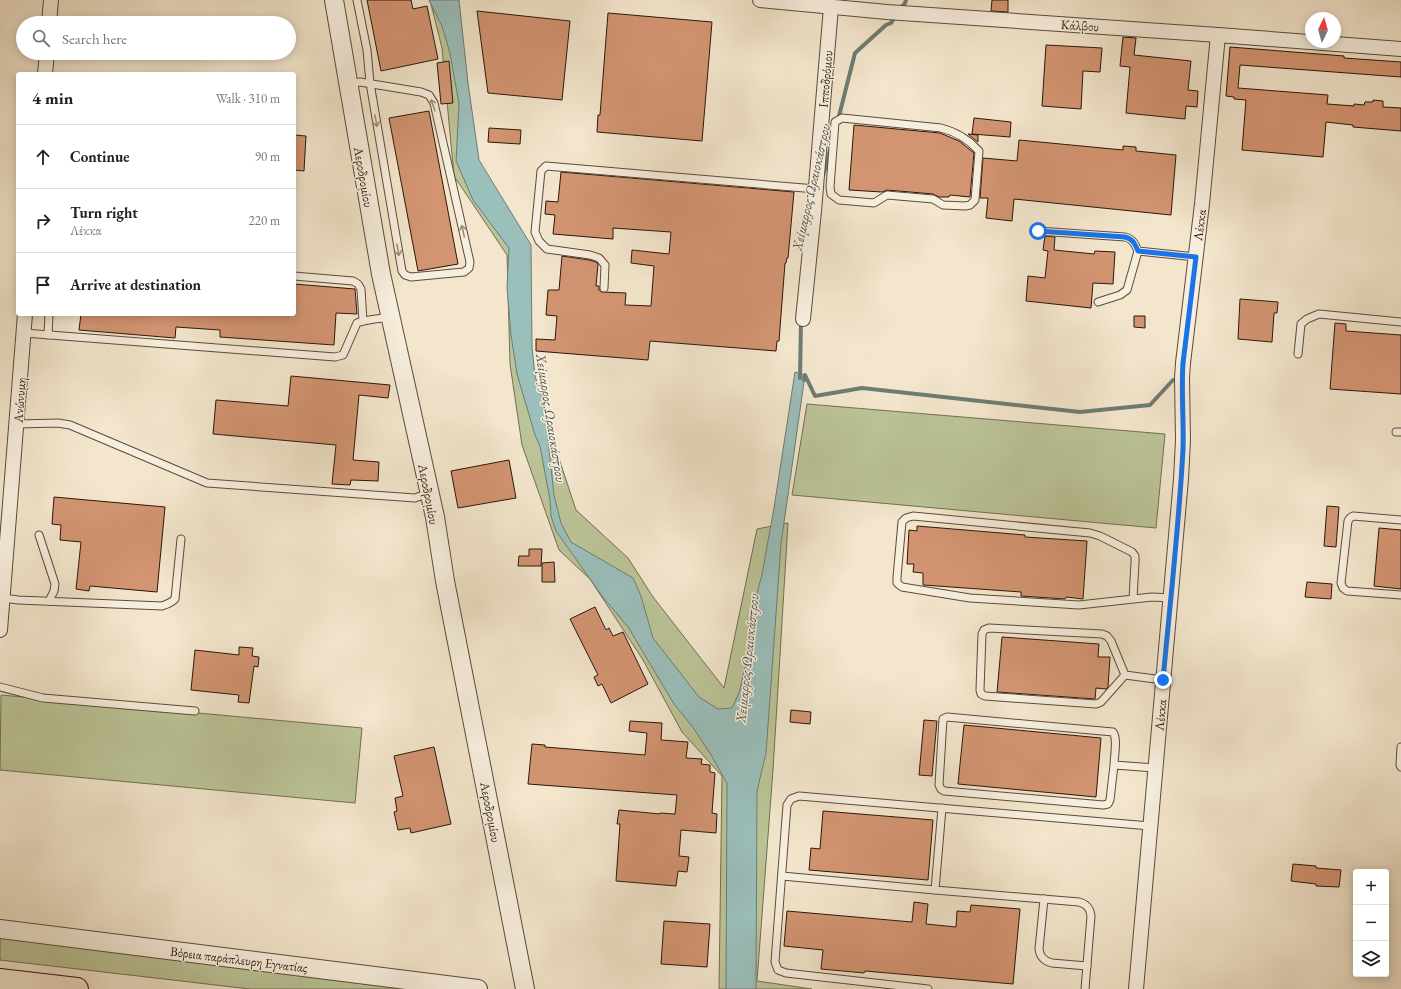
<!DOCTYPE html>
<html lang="en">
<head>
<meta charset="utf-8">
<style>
  :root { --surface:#fff; --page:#f6f6f6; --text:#222; --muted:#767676; --line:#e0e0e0 }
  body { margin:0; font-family:"EB Garamond",serif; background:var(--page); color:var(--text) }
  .controls { position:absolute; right:12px; bottom:12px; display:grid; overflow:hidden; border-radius:4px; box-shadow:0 2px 10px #0003 }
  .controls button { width:36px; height:36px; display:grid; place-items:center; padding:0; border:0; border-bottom:1px solid var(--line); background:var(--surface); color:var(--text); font:20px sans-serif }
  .compass { position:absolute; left:1305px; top:12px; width:36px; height:36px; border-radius:50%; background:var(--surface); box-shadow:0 2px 10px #0003; rotate:5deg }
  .stop { position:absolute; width:12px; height:12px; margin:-9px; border:3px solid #1a73e8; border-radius:50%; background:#fff }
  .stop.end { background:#1a73e8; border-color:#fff; box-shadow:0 1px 4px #0008 }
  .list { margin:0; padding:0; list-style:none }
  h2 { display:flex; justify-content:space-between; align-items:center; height:52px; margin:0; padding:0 16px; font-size:17px }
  h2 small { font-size:13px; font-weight:400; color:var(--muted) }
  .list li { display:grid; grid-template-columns:26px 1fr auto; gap:12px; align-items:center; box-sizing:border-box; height:64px; padding:0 16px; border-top:1px solid var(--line) }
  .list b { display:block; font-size:15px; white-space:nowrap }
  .list p { margin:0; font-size:13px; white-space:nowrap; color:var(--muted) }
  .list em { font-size:13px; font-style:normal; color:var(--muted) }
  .icon { flex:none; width:22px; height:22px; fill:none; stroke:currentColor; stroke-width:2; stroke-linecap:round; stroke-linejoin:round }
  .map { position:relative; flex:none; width:1401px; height:989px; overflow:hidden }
  .search { position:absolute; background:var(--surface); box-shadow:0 2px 10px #0003; left:16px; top:16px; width:280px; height:44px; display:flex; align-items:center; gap:10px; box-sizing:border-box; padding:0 14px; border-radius:22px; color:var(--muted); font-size:15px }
  .panel { position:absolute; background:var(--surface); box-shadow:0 2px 10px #0003; left:16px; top:72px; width:280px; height:244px; border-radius:4px }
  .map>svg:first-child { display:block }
  .green { fill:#bbc498; stroke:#726e50 }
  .water { fill:#9bbfbb; stroke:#6e7c73 }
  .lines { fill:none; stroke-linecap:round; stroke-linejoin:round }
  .stream { stroke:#6e7c73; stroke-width:4 }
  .building { fill:#d39472; stroke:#2a1708 }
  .service-casing { stroke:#5c4b39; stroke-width:9 }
  .minor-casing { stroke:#5c4b39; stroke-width:16 }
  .tertiary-casing { stroke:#5c4b39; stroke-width:20 }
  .motorway-casing { stroke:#2a1708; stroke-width:24 }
  .service { stroke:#f7efde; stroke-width:7 }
  .minor { stroke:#f7efde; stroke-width:14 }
  .tertiary { stroke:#f7efde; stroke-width:18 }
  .motorway { stroke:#f3e6cd; stroke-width:22 }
  .oneway { stroke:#9b8e7e }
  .route { stroke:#1a73e8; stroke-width:5 }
  .labels { text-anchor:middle; stroke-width:3; stroke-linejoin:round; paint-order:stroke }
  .street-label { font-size:13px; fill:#2a1708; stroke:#f7efde }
  .water-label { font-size:14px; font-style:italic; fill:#525247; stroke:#f7efde }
</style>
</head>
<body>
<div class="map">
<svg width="1401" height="989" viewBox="0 0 1401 989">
  <rect width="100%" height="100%" fill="#f3e6cd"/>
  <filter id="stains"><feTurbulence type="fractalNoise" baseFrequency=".005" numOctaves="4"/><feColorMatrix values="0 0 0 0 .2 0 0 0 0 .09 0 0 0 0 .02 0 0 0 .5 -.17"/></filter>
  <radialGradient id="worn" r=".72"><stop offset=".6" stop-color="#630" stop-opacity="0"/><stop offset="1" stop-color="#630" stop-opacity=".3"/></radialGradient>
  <!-- green -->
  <g class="green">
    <polygon points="430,0 458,0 477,164 530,257 529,368 576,510 628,558 653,597 724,688 757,529 788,523 773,770 757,981 812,989 719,989 722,776 682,732 643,660 590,579 559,550 522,445 510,364 507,255 454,176 442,48"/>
    <polygon points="807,404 1165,434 1156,528 792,495"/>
    <polygon points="1,695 362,728 355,803 0,770"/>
    <polygon points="0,938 427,989 250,989 0,960"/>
  </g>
  <!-- water -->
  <polygon class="water" points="429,0 459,0 468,83 479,160 531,245 532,347 535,376 544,403 554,495 561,523 571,542 633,578 641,596 653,638 699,697 718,709 732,708 739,693 746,663 749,625 762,574 774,508 795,372 805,375 781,544 766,753 757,791 756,989 726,989 727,783 711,755 692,726 674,704 628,627 602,596 556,531 551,516 550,500 540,446 535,435 517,374 511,335 507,287 509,248 473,200 456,161 459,104 450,53 442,26"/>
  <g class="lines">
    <!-- stream -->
    <g class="stream">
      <polyline points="900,9 905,3 906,0"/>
      <polyline points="838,120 855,53 886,25 891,23 896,15"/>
      <polyline points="823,176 830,150"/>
      <polyline points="800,378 801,320"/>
      <polyline points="804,380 805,375 815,396 862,388 1080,412 1150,405 1173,380"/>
    </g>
  </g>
  <!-- building -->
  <g class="building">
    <polygon points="367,0 411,0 413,9 427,6 438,59 381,71"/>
    <polygon points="992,0 1008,0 1008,12 991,11"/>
    <polygon points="477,11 570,21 562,100 488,93"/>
    <polygon points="608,13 712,22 702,141 597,132 598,115 600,115"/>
    <polygon points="1123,37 1136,38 1134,55 1191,61 1188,90 1198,91 1197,107 1186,106 1185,119 1126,113 1130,67 1120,66"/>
    <polygon points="1046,45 1102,48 1100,72 1083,71 1081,109 1042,106"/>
    <polygon points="1230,47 1344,56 1344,58 1401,62 1401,77 1240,65 1238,88 1328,95 1327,104 1354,106 1354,104 1364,105 1365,102 1373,102 1373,100 1383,101 1383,107 1401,108 1401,131 1353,127 1353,125 1326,122 1323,157 1242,150 1246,100 1234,99 1234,97 1226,96"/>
    <polygon points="449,61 453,103 441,104 437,63"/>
    <polygon points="429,111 458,264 418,271 389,118"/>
    <polygon points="974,118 1011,122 1010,137 972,134"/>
    <polygon points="854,125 940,133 959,141 974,153 970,197 950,195 949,197 939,197 933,194 887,190 882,192 849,190"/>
    <polygon points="489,128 521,130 520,144 488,142"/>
    <polygon points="968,134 978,135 978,142 974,139"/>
    <polygon points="294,135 306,136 304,171 294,170"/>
    <polygon points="1019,140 1123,150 1123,146 1136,147 1136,151 1176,155 1171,215 1014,199 1012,221 986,218 988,198 980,198 983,158 1017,161"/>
    <polygon points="561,172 794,192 788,258 787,258 786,263 785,263 779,341 777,341 776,351 650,341 648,360 536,351 536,339 555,340 557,316 546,315 548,290 559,290 562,256 589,260 596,262 598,264 596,286 599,286 599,290 602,292 626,293 625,305 651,306 654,266 631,263 632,250 669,254 671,232 613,228 613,239 553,234 555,215 545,214 546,201 558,202"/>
    <polygon points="1045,236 1055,237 1054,250 1094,254 1095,251 1115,252 1113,284 1093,283 1091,308 1026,301 1028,276 1045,278 1048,251 1043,250"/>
    <polygon points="294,284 355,289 357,314 336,313 334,345 220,337 220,330 176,327 175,338 79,330 81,314 294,314"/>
    <polygon points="1240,299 1278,302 1277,313 1274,313 1272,342 1238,339"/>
    <polygon points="1134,316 1145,316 1145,328 1134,327"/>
    <polygon points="1335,323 1346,324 1346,331 1401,335 1401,394 1330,389"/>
    <polygon points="291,376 390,385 388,398 359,395 353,460 379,462 378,481 351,480 350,485 332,484 336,445 213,434 216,400 288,406"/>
    <polygon points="509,460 516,498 458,508 451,471"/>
    <polygon points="54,497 165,507 157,592 90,586 89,591 76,589 81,542 60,540 61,525 52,524"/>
    <polygon points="1327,506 1339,507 1336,547 1324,546"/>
    <polygon points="917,526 1025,535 1025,537 1087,541 1083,599 1066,597 1065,599 1021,596 1021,592 923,585 923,573 913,572 914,564 907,564 909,530 917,531"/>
    <polygon points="1379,528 1401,530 1401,589 1374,586"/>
    <polygon points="529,549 542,549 541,566 518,566 519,556 529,556"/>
    <polygon points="554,562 555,582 542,582 542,563"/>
    <polygon points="1307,582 1332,584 1331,599 1305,597"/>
    <polygon points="595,607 606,630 609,628 613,636 623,632 648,684 611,703 602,684 598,686 594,677 598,675 570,619"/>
    <polygon points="1002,637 1099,644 1098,657 1110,657 1108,687 1106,689 1096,688 1095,699 997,692"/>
    <polygon points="239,647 253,648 252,656 259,657 258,667 254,666 249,703 238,702 239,695 191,690 195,650 239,655"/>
    <polygon points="791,710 811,712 810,724 790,722"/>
    <polygon points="924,720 937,721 932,776 919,775"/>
    <polygon points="630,721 662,723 661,740 688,742 686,758 702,759 701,764 710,765 710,772 715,773 712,813 717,814 716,833 681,830 679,856 689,857 687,872 678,871 676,886 616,881 620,824 617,824 619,810 660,814 660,813 675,814 677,795 528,784 532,744 545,745 545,747 645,755 647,733 629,731"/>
    <polygon points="964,725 1101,738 1096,797 958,784"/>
    <polygon points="434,747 451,824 411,833 410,828 398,830 394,812 397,811 395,798 403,796 394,756"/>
    <polygon points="823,811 933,820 928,880 809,870 811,848 820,849"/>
    <polygon points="1293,864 1316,866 1316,868 1341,870 1339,887 1316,886 1316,884 1291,881"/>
    <polygon points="914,902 928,904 926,924 956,927 957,911 970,912 971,905 1020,909 1013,984 865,971 864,973 821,969 823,950 784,946 787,911 912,922"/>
    <polygon points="664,921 710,924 707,967 661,964"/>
  </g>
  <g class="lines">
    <!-- service casing -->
    <g class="service-casing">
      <g id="service">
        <polyline points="349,84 360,82 421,92 429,95 434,103 470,262 469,268 464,272 411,277 405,275 402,271 370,83 367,50 357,0"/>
        <path d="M842 118 941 128C957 132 968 139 979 151L975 200 970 205 965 206 943 205 933 199 887 195 874 203 839 200 831 194 830 187 835 122Z"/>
        <path d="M1038 231 1125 237C1133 239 1135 244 1138 251L1196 257"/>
        <polyline points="294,276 353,281 358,284 361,289 363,321"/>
        <polyline points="604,288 605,265 599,258 590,255 547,249 539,241 535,232 541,171 546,166 816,189"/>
        <polyline points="1098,302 1120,295 1127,290 1138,251"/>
        <path d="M24 333 335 357 343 355 357 323C367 319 379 319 389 317"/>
        <polyline points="48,335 49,314"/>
        <polyline points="1298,354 1301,324 1307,319 1319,314 1401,322"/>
        <polyline points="17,424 58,423 70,425 207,483 415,498 429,493"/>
        <polyline points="1396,432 1401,432"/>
        <polyline points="1401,520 1353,516 1350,518 1348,521 1341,583 1343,588 1347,591 1401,595"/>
        <polyline points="39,535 55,584 54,591 49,601"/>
        <path d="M3 598 18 600 162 606C168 604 171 603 175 599L181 539"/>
        <polyline points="1133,599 1135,562 1135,556 1132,552 1100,536 1090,533 913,516 906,518 902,522 897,577 897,583 902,587 970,598 1079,605 1152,597 1171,598"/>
        <polyline points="1125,675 1101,702 1096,704 985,696 981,694 980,690 982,634 984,630 989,628 1102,634 1107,636 1111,641 1125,675 1163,680"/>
        <polyline points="0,687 43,698 195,711"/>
        <polyline points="1401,747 1400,765 1401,767"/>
        <path d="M1114 765 1110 800 1108 804 1103 805 944 791 941 789 939 785 943 719 947 717 1113 732C1118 739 1114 756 1114 765L1155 768"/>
        <path d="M942 808 935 890 1079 902C1087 904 1090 908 1091 916L1085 989"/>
        <polyline points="782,876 935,890"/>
        <path d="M1044 899 1039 949C1040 957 1044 961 1052 963L1087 966"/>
        <polyline points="928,989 786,973 778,970 775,962 787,805 791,799 799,796 1150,826"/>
      </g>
    </g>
    <!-- minor casing -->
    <g class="minor-casing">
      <g id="minor">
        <polyline points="760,0 887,12 1218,35 1401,49"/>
        <polyline points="49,23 51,0"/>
        <polyline points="45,74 47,53"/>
        <polyline points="803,319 814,211 831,7"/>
        <polyline points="0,630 25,314"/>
        <polyline points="1136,989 1181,479 1183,440 1182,378 1183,363 1202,204 1218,35"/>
      </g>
    </g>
    <!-- tertiary casing -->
    <g class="tertiary-casing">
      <g id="tertiary">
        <polyline points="334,0 381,274 435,517 445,581 525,989"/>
        <polyline points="0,929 478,989"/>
      </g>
    </g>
    <!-- motorway casing -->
    <g class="motorway-casing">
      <polyline id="motorway" points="0,980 77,989"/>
    </g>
    <!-- service -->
    <use href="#service" class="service"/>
    <!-- minor -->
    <use href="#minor" class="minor"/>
    <!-- tertiary -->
    <use href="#tertiary" class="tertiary"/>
    <!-- motorway -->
    <use href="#motorway" class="motorway"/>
  </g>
  <!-- one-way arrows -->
  <defs><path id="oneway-shaft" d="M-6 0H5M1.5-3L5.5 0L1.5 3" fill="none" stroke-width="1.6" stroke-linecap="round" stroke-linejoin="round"/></defs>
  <g class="oneway">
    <use href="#oneway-shaft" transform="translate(433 105) rotate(-109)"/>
    <use href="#oneway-shaft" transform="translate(376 121) rotate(80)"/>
    <use href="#oneway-shaft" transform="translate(463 231) rotate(-103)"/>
    <use href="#oneway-shaft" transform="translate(398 250) rotate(80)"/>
  </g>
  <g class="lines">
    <!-- route -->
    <path class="route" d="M1038 231 1125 237C1133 239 1135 244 1138 251L1196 257 1183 363C1181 392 1184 420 1183 449 1179 526 1170 603 1163 680"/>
  </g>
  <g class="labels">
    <!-- street labels -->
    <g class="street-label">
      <text transform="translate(1080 25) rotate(4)" y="5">Κάλβου</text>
      <text transform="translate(825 79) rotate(-85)" y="5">Ιπποδρόμου</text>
      <text transform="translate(364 177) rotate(80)" y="5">Αεροδρομίου</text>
      <text transform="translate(1199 225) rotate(-83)" y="5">Λέκκα</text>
      <text transform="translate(19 400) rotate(-86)" y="5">Ανώνυμη</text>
      <text transform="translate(429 494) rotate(79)" y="5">Αεροδρομίου</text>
      <text transform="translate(1160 715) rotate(-85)" y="5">Λέκκα</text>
      <text transform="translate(491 812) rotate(79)" y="5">Αεροδρομίου</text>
      <text transform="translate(239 959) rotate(7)" y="5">Βόρεια παράπλευρη Εγνατίας</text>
    </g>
    <!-- water labels -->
    <g class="water-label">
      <text transform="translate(811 187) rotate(-77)" y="5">Χείμαρρος Ωραιοκάστρου</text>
      <text transform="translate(551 418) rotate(81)" y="5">Χείμαρρος Ωραιοκάστρου</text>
      <text transform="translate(747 658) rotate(-84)" y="5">Χείμαρρος Ωραιοκάστρου</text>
    </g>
  </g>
  <rect width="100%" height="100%" filter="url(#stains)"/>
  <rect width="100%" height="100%" fill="url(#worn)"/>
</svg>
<div class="controls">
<button>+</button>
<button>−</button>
<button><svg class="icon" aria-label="layers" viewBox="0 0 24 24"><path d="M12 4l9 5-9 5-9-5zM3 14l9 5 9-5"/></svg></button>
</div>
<svg class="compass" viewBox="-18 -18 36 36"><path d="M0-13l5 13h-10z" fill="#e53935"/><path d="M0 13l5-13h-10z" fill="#767676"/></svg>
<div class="stop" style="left:1038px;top:231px"></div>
<div class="stop end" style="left:1163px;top:680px"></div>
<div class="search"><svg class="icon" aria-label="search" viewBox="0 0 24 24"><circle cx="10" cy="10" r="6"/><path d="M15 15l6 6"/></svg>Search here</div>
<section class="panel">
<h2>4 min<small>Walk · 310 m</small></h2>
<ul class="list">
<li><svg class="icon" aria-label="ahead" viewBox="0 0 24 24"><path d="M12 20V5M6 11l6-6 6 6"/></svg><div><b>Continue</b></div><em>90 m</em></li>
<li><svg class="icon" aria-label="right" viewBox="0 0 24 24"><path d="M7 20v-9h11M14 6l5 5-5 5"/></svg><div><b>Turn right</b><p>Λέκκα</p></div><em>220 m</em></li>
<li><svg class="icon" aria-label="arrive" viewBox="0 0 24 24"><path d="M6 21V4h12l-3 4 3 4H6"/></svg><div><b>Arrive at destination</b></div></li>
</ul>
</section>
</div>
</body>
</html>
